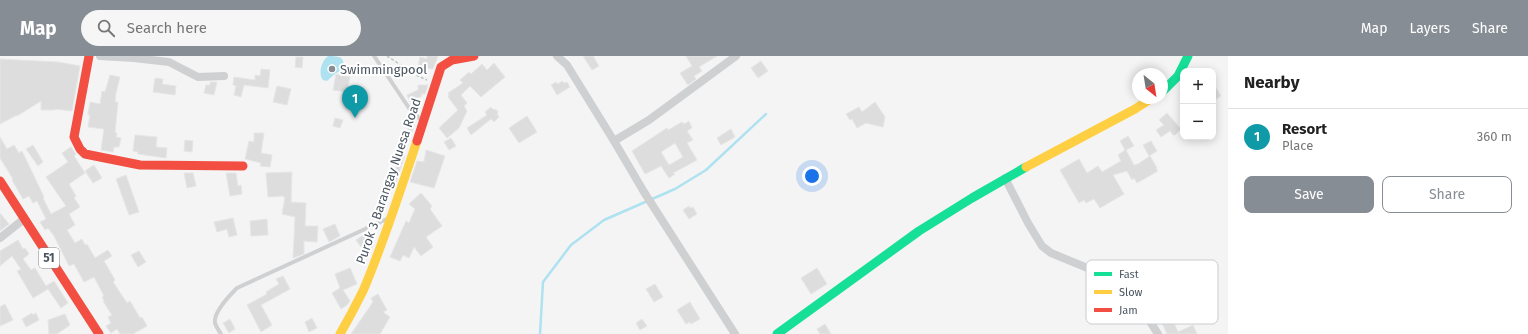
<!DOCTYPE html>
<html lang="en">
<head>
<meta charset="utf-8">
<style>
  :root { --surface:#fff; --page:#f6f6f6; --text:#222; --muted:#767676; --line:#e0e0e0; --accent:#868d94 }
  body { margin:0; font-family:"Fira Sans",sans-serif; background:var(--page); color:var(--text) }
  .controls { position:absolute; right:12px; top:12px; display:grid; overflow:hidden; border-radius:8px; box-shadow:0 2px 10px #0003 }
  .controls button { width:36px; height:36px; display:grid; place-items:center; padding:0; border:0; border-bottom:1px solid var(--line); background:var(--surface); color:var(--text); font:20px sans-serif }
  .compass { position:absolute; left:1132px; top:12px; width:36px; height:36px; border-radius:50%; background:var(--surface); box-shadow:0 2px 10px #0003; rotate:150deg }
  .you { position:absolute; left:812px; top:120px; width:14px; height:14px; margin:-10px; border:3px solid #fff; border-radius:50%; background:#1a73e8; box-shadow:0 0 0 6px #1a73e833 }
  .badge { display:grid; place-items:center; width:26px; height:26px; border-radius:50%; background:var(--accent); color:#fff; font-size:13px; font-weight:700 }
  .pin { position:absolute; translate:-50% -33px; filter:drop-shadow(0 1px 2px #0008) }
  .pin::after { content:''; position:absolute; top:21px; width:14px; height:12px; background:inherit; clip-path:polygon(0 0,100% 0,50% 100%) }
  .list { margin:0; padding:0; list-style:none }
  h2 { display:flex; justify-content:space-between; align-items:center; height:52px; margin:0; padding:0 16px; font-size:17px }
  h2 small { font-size:13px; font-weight:400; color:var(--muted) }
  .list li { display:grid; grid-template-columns:26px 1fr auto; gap:12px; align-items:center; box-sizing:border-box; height:56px; padding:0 16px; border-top:1px solid var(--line) }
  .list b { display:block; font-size:15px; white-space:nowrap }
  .list p { margin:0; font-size:13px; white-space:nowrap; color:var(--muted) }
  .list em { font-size:13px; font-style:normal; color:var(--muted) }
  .actions { display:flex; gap:8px; padding:12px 16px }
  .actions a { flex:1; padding:9px 0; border:1px solid var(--accent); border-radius:8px; text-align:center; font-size:14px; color:var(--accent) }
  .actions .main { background:var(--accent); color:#fff }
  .icon { flex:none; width:22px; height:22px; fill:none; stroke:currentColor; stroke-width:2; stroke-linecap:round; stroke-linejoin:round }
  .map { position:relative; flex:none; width:1228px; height:278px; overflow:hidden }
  header { display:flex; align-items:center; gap:24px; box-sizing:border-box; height:56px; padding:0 20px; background:var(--accent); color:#fff }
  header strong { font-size:19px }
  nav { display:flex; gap:22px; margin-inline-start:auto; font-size:14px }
  .search { width:280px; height:36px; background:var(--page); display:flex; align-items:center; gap:10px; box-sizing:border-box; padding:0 14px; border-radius:22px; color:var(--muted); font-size:15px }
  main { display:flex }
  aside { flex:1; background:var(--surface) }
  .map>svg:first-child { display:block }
  .water { fill:#aee2f0 }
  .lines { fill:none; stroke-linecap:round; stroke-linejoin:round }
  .stream { stroke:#aee2f0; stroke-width:2.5 }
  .building { fill:#ddddde; stroke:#e5e6e7; fill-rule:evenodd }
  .path { stroke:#bcc7c4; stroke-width:1.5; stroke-dasharray:3 2; stroke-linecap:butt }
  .lane { stroke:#ced0d2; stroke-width:4 }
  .street { stroke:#ced0d2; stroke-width:8 }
  .fast { stroke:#16e098; stroke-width:9 }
  .slow { stroke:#ffcf43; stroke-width:9 }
  .jam { stroke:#f24e42; stroke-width:9 }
  .poi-dot { fill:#868d94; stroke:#fff; stroke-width:1.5 }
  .labels { text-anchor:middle; stroke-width:4; stroke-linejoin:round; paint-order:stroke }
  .shield { fill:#fff; stroke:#808990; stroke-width:1 }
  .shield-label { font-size:12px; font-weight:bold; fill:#4a5661 }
  .poi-label { font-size:13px; fill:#4a5661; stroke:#fff; text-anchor:start }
  .street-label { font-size:13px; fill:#4a5661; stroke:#fff }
  .key { fill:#fff; stroke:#c9ccd0; stroke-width:1 }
  .key-label { font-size:11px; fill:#4a5661 }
</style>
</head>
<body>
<header>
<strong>Map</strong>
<div class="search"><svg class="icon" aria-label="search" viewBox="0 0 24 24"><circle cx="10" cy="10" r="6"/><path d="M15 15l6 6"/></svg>Search here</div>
<nav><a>Map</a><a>Layers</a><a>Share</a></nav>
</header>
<main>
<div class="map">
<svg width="1228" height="278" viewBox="0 0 1228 278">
  <rect width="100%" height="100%" fill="#f4f4f4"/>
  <!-- water -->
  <path class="water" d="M328 0C340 0 346 1 343 15L336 17 327 25 323 24C318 18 321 5 328 0Z"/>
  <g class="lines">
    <!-- stream -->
    <polyline class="stream" points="540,278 543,226 571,189 604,164 675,133 706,114 766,58"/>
  </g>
  <!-- building -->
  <g class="building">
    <polygon points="427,0 438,0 433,13 418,11 420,1 427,3"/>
    <polygon points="583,0 593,0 599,10 592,14"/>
    <polygon points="686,0 717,0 699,11 702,15 694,20 696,23 688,29 680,17 692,10"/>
    <polygon points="296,1 303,1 302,12 295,11"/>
    <polygon points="0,3 58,6 80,10 72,55 55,53 55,54 41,54 41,45 17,60 17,59 0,68"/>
    <polygon points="761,5 768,15 758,22 751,12"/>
    <polygon points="494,7 505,21 481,41 470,30 461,39 467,47 464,50 467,55 459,72 447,82 439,72 458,54 448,41 449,40 448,37 463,27 460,24 469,16 471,18 482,8 487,14"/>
    <polygon points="261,13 270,14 268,32 244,29 241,41 234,39 236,30 233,29 234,21 255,24 255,19 260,20"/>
    <polygon points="336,18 350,21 347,36 333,34"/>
    <polygon points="110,19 120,21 116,37 115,46 118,46 115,77 117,77 116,81 121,82 119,91 114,91 113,96 101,94 104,73 88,71 90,59 88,59 90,46 100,48 102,35 105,36"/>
    <polygon points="155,22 163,23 162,28 176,30 175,39 153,36"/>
    <polygon points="562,25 564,27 567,26 570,31 557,39 551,29 556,26 558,28"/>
    <polygon points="210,26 217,26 214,39 204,37 206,29 210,29"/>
    <polygon points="1213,27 1221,40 1213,45"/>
    <polygon points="418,29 428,29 425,38 421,38 422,40 410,46 407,39 418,34"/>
    <polygon points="277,30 291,33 287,49 273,46"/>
    <polygon points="875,46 885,61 883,71 866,67 857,72 852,63 850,64 846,58 859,51 862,56"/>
    <polygon points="491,51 494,54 496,53 498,56 497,58 499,61 494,66 491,63 471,79 467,72 487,59 485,56"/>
    <polygon points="1167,57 1181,73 1175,79 1173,79 1170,75 1161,81 1156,74 1164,69 1159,64"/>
    <polygon points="527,60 537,76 519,87 509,72"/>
    <polygon points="413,61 416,64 411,79 406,78"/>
    <polygon points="335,62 343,64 340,72 333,70"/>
    <path d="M689 65 692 72 687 75 693 84 687 87 697 104 673 117 675 118 669 122 661 110 645 118 632 95 667 72 668 74 682 66 684 68ZM675 87 683 101 669 109 661 96Z"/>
    <polygon points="731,73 735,81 721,89 717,82"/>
    <polygon points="254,77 264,77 261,97 272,99 270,111 260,110 261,107 245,103 249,85 254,86"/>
    <polygon points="135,79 157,81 156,91 167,92 166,102 138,98 138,96 133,95"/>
    <polygon points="1128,80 1134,90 1126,94 1134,109 1138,108 1150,100 1157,112 1156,113 1158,115 1137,127 1134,122 1132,124 1127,115 1113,119 1124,138 1100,152 1094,143 1086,147 1084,144 1079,147 1060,114 1079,103 1087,117 1098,110 1102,116 1121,105 1118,99 1125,94 1120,85"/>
    <polygon points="0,81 7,93 14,89 19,97 22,95 44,141 43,142 51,158 66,150 46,121 68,106 62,97 71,91 76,98 74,100 85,117 69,128 76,140 74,142 80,151 69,158 75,169 67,174 75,187 82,183 85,189 87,188 95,202 108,194 112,200 104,205 115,224 113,226 127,247 130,245 140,262 142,261 147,270 133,278 120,278 117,273 111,277 106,270 111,267 108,261 112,259 103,245 104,244 102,241 104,240 94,221 84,226 74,208 69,210 54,180 48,172 45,174 40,166 46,163 37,145 33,147 29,140 23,143 12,124 13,123 0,102"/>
    <polygon points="451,82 456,90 449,94 444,86"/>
    <polygon points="185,84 193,85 192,96 184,95"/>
    <polygon points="1151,85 1157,95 1149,100 1143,89"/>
    <polygon points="33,89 43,106 38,110 26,93"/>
    <polygon points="426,94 445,100 434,132 410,126 417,105 424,106"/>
    <polygon points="399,98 405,99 396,126 393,125"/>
    <polygon points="94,109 102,122 93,127 85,115"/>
    <polygon points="292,116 291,146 306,147 305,170 318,170 317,186 304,185 304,198 293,202 295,161 282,158 285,141 283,141 283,140 268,141 266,117"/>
    <polygon points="184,117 193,117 196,130 187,132"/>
    <polygon points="226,117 236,117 238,130 241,129 242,138 230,140"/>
    <polygon points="126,119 139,156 129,159 116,123"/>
    <polygon points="421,137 432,150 430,153 442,170 426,181 433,191 421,200 414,191 409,202 403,199 400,205 390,201 406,165 409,167 415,153 409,148"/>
    <polygon points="689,150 690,152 693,151 697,158 689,163 683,154"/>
    <polygon points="0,157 9,168 0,175"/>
    <polygon points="233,162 237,179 229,181 227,173 217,176 214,166"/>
    <polygon points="267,163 268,179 251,180 250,165"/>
    <polygon points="335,168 340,180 329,186 323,173"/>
    <polygon points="368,176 374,186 371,195 366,198 356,184"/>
    <polygon points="18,184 23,193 25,192 29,198 23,203 31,214 35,212 46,230 54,225 68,247 61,252 48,233 33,242 17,215 21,213 12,200 0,210 0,195"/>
    <polygon points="139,195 146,206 138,211 131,199"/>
    <polygon points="350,212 357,228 343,234 350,245 347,249 341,253 332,237 340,232 335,218"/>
    <polygon points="817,212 827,228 811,238 801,222"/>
    <polygon points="283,220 290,233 261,249 272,269 261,276 247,249 267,238 266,236 279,228 276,223"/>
    <polygon points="655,228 663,241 654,246 646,233"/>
    <polygon points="378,238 387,254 383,256 390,261 380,278 351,278 373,246 371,242"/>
    <polygon points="690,246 700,263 691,268 690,266 686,268 677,254"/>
    <polygon points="1165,247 1178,276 1193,269 1197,278 1167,278 1155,252"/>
    <polygon points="5,248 13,264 0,270 0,251"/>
    <polygon points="32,257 33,259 36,257 39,264 26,271 22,263"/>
    <polygon points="65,258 70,269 57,278 49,278 48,264"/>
    <polygon points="312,262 317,272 309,276 305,266"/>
    <polygon points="230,263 235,273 229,277 223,267"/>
    <polygon points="642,263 647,270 640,274 636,267"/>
    <polygon points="825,268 831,278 820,278 817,273"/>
  </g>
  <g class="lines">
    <!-- path -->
    <polyline class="path" points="387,0 418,20 427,24"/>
    <!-- lane -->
    <g class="lane">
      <polyline points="374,0 409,52 421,64"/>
      <path d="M221 278C219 275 216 270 215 267 213 256 230 239 237 232L389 162"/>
    </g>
    <!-- street -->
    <g class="street">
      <polyline points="100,0 134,2 169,6 198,21 224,20"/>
      <polyline points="557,0 567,9 614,85 649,64 736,0"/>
      <polyline points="614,85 644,136 735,278"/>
      <polyline points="1005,122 1028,167 1042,190 1051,197 1107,220 1140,250 1158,278"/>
      <polyline points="0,182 24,163"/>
    </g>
    <!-- fast -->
    <g class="fast">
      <polyline points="1162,36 1178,20 1188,0"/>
      <polyline points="777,278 919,175 972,142 1026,111"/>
    </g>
    <!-- slow -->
    <g class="slow">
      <polyline points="1026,111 1135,53 1152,42"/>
      <path d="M340 278C348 264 356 249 363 235 384 186 400 135 417 85"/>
    </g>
    <!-- jam -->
    <g class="jam">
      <polyline points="89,0 74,81 80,93 85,98 140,109 243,110"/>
      <polyline points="417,85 441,11 452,4 474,0"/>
      <polyline points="0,125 99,278"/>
    </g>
  </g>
  <!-- markers -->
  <circle class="poi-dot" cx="332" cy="13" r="4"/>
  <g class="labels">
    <!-- shield labels -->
    <rect class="shield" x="39" y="192" width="20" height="20" rx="3"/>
    <g class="shield-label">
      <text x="49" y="206">51</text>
    </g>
    <!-- poi labels -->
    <g class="poi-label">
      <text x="340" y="18">Swimmingpool</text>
    </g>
    <!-- street labels -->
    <g class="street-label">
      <text transform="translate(388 125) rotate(-71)" y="5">Purok 3 Barangay Nuesa Road</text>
    </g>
  </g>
  <!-- legend -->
  <rect x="1086" y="204" width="132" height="64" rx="6" class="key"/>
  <rect x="1094" y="216" width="18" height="4" fill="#16e098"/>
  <rect x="1094" y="234" width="18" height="4" fill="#ffcf43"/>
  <rect x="1094" y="252" width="18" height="4" fill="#f24e42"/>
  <g class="key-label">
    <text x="1119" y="222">Fast</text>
    <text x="1119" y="240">Slow</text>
    <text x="1119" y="258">Jam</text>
  </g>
</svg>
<div class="controls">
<button>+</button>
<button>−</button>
</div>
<svg class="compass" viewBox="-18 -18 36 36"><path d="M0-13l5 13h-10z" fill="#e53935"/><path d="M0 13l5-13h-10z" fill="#767676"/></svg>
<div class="you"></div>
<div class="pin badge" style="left:355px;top:62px;background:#0f9aa8">1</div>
</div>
<aside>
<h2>Nearby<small></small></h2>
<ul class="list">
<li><span class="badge" style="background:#0f9aa8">1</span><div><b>Resort</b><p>Place</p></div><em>360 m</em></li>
</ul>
<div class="actions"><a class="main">Save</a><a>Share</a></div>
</aside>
</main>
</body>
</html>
